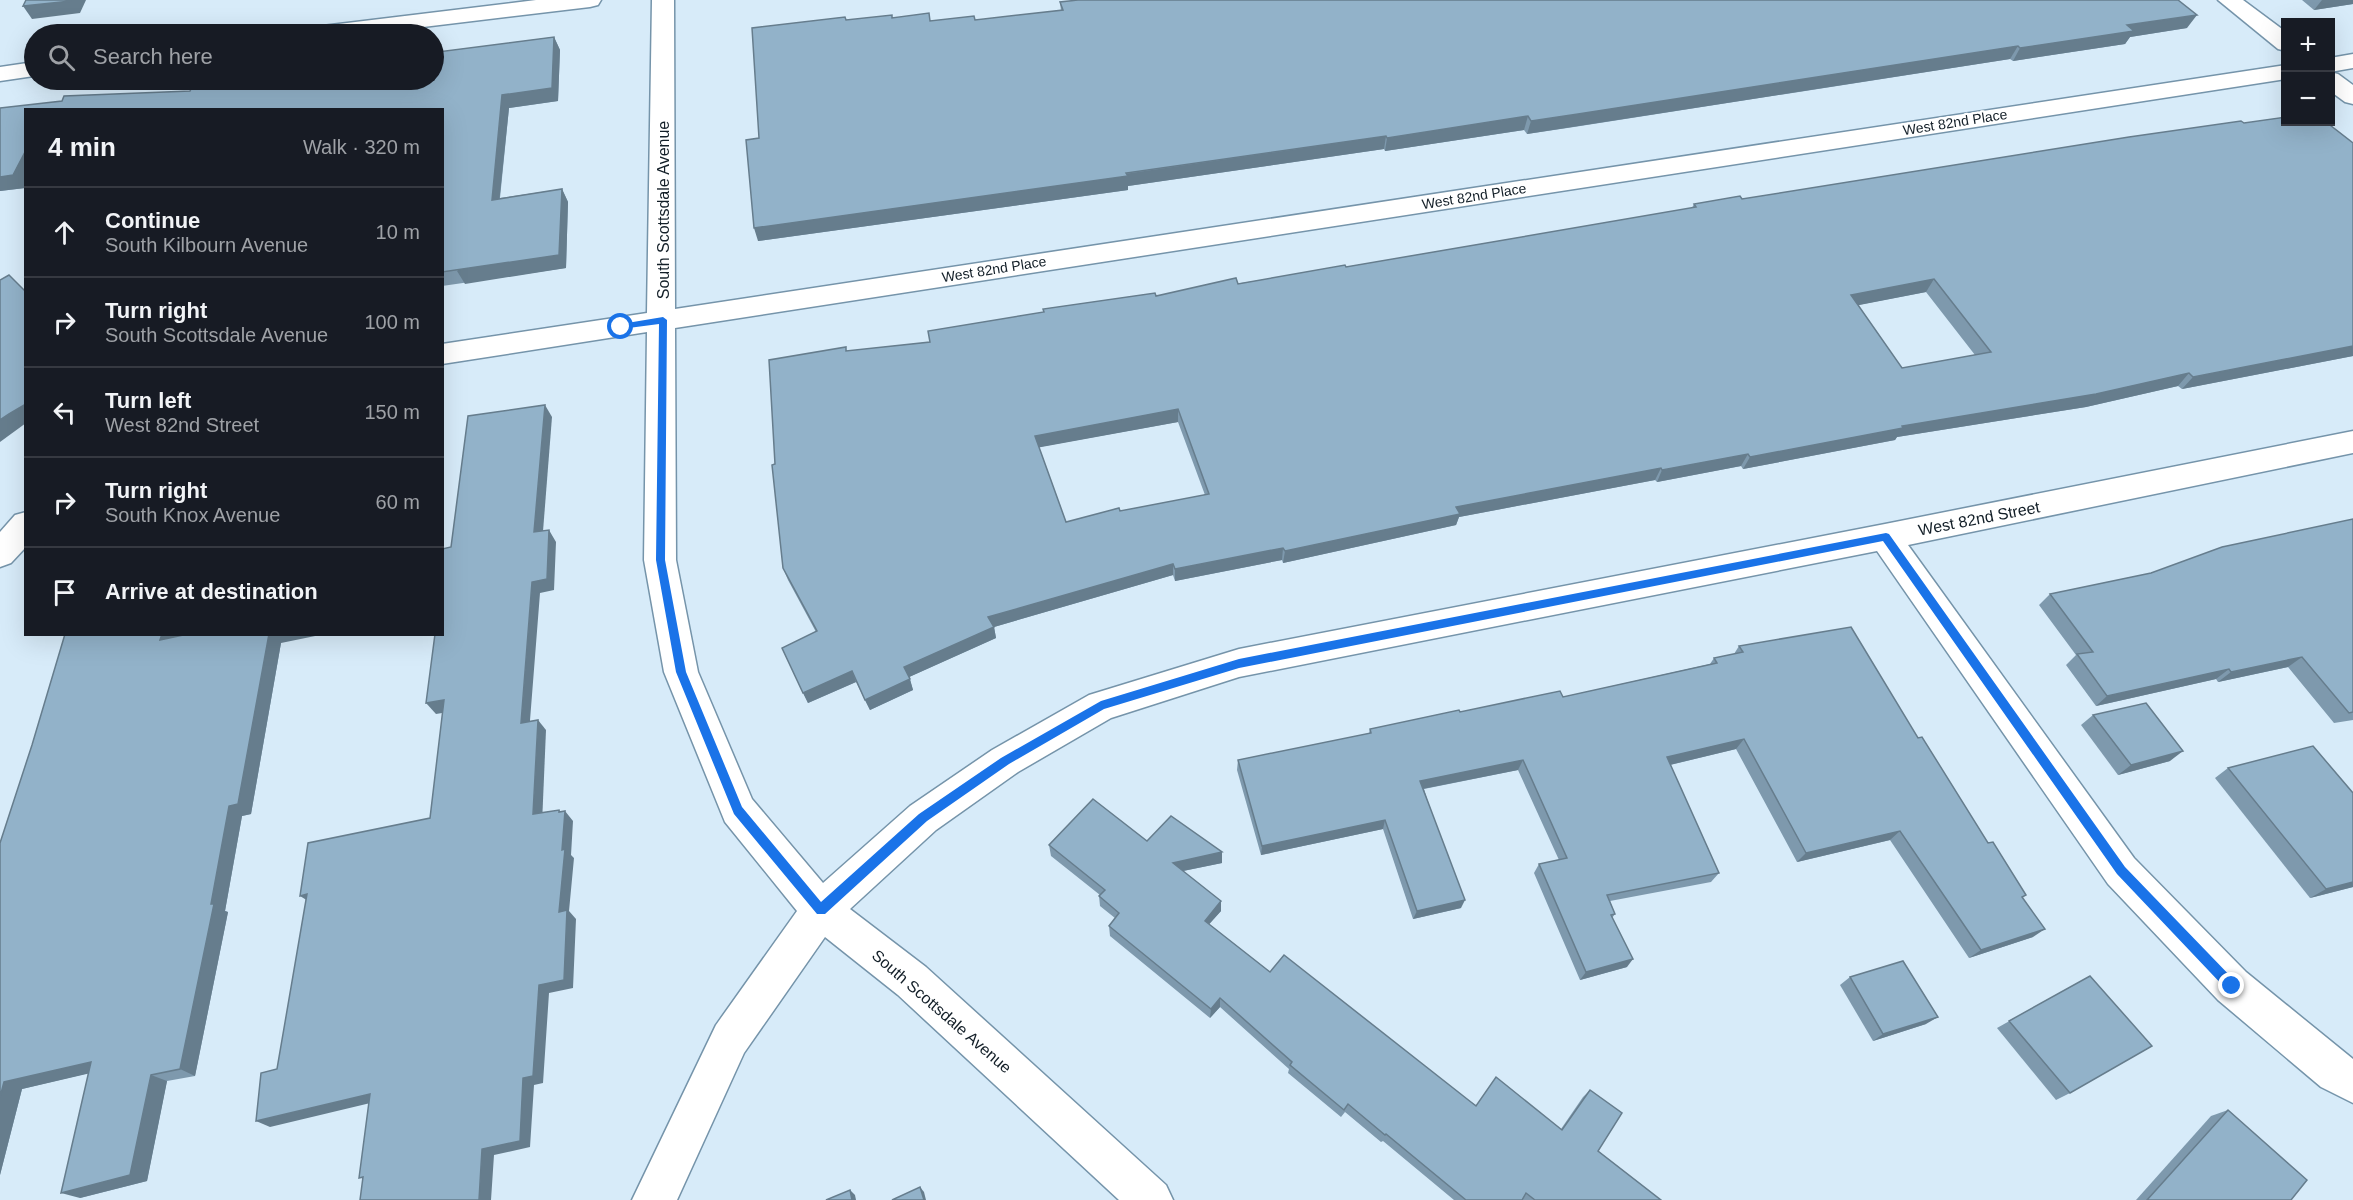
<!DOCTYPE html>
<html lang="en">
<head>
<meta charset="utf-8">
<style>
  :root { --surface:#171b24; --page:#20242c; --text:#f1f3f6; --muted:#9ea1a6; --line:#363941 }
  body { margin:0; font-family:Arial,sans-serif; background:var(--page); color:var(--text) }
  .controls { position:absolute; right:18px; top:18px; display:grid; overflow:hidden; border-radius:0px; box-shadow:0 6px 24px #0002 }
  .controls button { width:54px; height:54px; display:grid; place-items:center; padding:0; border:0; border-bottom:2px solid var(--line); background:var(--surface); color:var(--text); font:30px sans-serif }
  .stop { position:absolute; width:18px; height:18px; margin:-14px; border:4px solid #1a73e8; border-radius:50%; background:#fff }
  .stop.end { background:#1a73e8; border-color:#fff; box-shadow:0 2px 6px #0008 }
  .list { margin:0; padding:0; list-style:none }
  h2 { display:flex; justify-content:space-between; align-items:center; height:78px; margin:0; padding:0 24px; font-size:26px }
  h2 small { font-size:20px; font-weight:400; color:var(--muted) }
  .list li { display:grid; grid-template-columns:39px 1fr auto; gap:18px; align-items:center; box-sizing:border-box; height:90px; padding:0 24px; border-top:2px solid var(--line) }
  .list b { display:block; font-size:22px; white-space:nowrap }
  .list p { margin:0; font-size:20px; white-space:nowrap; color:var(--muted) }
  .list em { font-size:20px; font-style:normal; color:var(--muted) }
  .icon { flex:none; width:33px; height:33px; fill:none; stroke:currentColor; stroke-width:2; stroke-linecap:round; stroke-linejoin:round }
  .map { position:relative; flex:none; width:2353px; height:1200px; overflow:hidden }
  .search { position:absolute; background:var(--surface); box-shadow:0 6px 24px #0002; left:24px; top:24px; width:420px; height:66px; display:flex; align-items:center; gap:15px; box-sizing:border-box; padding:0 21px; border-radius:33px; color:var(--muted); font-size:22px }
  .panel { position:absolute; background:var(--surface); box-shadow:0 6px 24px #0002; left:24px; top:108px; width:420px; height:528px; border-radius:0px }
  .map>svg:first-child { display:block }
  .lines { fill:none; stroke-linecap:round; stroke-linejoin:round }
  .street-casing { stroke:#7594aa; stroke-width:3 }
  .secondary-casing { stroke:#7594aa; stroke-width:3 }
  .street { fill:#fff; fill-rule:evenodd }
  .secondary { fill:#fff; fill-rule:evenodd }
  .wall { fill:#7e99ad; fill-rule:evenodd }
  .shaded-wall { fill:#667d8d }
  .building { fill:#92b2c9; stroke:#667d8d; stroke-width:1.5; fill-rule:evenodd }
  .route { fill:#1a73e8 }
  .labels { text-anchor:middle; stroke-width:4.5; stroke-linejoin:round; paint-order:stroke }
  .far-street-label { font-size:14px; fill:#121e27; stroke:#fff }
  .street-label { font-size:16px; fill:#121e27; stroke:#fff }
</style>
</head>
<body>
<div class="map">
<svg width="2353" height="1200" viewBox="0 0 2353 1200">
  <rect width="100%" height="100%" fill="#d7ebf9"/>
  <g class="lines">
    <!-- street casing -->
    <g class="street-casing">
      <g id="street">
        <polygon points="652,0 674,0 675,309 2286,65 2286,79 675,328 676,560 698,672 752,799 823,883 910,806 992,750 1089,695 1239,649 1885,524 2353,431 2353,453 1908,545 2134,858 2246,972 2353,1059 2353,1103 2321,1087 2218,1000 2108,884 1877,551 1239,677 1111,718 1018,772 936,830 850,909 926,967 1166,1185 1173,1200 1119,1200 898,995 825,937 744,1053 677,1200 632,1200 716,1025 797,911 725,822 664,672 644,560 647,332 442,364 442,344 647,313"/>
        <polygon points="2218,0 2243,0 2286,32 2286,51 2278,49"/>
        <polygon points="2353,54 2353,68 2330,72 2330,58"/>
        <polygon points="2330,72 2338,74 2353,85 2353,104 2345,102 2330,91"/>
        <polygon points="26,512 26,547 11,563 0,567 0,532 15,515"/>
      </g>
    </g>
    <!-- secondary casing -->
    <g class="secondary-casing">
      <g id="secondary">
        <polygon points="536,0 601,0 598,5 590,7 365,34 303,34 306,29 314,27"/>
        <polygon points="34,62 34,76 0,81 0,67"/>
      </g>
    </g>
    <!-- street -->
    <use href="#street" class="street"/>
    <!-- secondary -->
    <use href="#secondary" class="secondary"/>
  </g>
  <!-- wall -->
  <g class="wall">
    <polygon points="2302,0 2353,0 2353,4 2314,10"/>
    <polygon points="1060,2 2187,28 2130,37 2125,44 2013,61 2010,59 1574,127 1527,134 1524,130 1385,151 1384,149 1128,186 1128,190 758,241 759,138 846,20 892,18 930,21 975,20 1061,11"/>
    <polygon points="554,37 560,50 558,101 509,108 500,198 562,189 568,202 566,268 442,286 442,110 26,110 26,186 25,188 0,191 0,108 190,91 439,52"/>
    <path d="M1742 199 2353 356 2182 389 2178 386 2086 407 1897 437 1895 440 1743 469 1741 466 1657 482 1655 480 1459 517 1456 525 1283 563 1282 560 1175 581 1173 575 994 627 996 638 909 677 913 690 870 710 856 682 808 703 782 648 816 632 788 580 783 568 775 464 847 351 930 342 1156 296 1346 267 1692 208 1694 204ZM1926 292 1975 355 1902 368 1858 305ZM1178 422 1205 495 1120 511 1066 522 1039 447Z"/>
    <polygon points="2353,519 2353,720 2334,723 2288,667 2218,682 2216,679 2096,706 2066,665 2076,655 2039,605 2050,594 2151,573"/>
    <polygon points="65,634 177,634 177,637 281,643 251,814 242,816 225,911 228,912 195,1076 167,1081 147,1181 80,1198 89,1073 22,1089 0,1175 0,843 32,745"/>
    <polygon points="1739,646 1918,738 1988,843 2026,895 2022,898 2033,937 1969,958 1890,840 1797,862 1736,749 1670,765 1719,873 1711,882 1610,901 1615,914 1612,918 1627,967 1580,980 1534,873 1539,864 1559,860 1518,770 1424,789 1461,908 1413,919 1383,829 1261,855 1237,770 1238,760 1369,734 1370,729 1460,712 1563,697 1710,664 1714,658 1734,654"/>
    <polygon points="2093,715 2170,761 2118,775 2081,725"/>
    <polygon points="2228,768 2353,887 2310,898 2215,778"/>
    <polygon points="1049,845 1222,852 1222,863 1183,871 1221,901 1221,911 1209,924 1270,972 1476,1105 1561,1129 1583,1097 1590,1090 1598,1151 1661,1200 1454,1200 1383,1141 1381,1142 1345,1112 1341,1117 1288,1073 1289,1069 1220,1007 1210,1018 1110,936 1109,926 1115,918 1100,906 1099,896 1100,895 1051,856"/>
    <polygon points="2090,976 2070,1093 2056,1100 1997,1028"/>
    <polygon points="1850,977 1926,1024 1873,1041 1840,985"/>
    <polygon points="2228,1110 2291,1200 2136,1200 2211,1116"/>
  </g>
  <!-- shaded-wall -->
  <g class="shaded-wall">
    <polygon points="71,0 86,0 80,13 32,19 23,6"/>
    <polygon points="2322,0 2353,0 2353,4 2314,10"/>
    <polygon points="2197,15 2187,28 2130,37 2125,44 2013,61 2020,48 2127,25"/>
    <polygon points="554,37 560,50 558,101 509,108 498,213 492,200 502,95"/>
    <polygon points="2018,46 2010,59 1527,134 1531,121"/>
    <polygon points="1528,116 1524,130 1385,151 1387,138"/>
    <polygon points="1386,136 1384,149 1128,186 1128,190 758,241 754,228"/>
    <polygon points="26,150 26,186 25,188 0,191 0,177"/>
    <polygon points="562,189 568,202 566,268 465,284 457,271"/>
    <polygon points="1934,279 1926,292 1844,308 1851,295"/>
    <polygon points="2353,346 2353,356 2182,389 2193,377"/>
    <polygon points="2189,373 2178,386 2086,407 1897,437 1895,440 1743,469 1750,457 1902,426"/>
    <polygon points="26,404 26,423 0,442 0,420 9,414"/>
    <polygon points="545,405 552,417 542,544 534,532"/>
    <polygon points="1178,409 1178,422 1036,448 1035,436"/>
    <polygon points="1748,454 1741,466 1657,482 1662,470"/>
    <polygon points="1661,468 1655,480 1459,517 1456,525 1283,563 1285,551 1456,507"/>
    <polygon points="549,530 556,542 554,590 540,593 529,733 521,723 532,582"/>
    <polygon points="1283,548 1282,560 1175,581 1175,569"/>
    <polygon points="1173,564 1173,575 994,627 996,638 907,678 904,667 988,617"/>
    <polygon points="162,634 177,634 173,651 160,640"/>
    <polygon points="269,634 325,634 281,643 251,814 242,816 225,911 228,912 195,1076 180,1069 229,806"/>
    <polygon points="2302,657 2288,667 2218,682 2231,672"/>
    <polygon points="2229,669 2216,679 2096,706 2107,696"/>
    <polygon points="852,671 856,682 808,703 803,693"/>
    <polygon points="910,679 913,690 870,710 865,700"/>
    <polygon points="444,700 454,711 436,714 426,703"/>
    <polygon points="538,720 546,730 542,824 533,814"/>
    <polygon points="1744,739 1736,749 1661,767 1667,757"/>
    <polygon points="2183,751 2170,761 2118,775 2131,765"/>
    <polygon points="1523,760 1518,770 1417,790 1420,781"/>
    <polygon points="559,810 564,815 565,811 573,821 571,855 574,858 569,911 576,919 573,988 549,993 543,1083 534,1085 530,1147 494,1155 491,1200 479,1200 482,1149 523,1078 539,985 559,912 562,850"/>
    <polygon points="1385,820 1383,829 1261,855 1262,846"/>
    <polygon points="1900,831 1890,840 1797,862 1806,853"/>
    <polygon points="1222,852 1222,863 1173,873 1173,863"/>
    <polygon points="2353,882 2353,887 2310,898 2326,889"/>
    <polygon points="307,894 313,904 300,896"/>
    <polygon points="1465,900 1461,908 1413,919 1417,911"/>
    <polygon points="1221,901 1221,911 1204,930 1205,921"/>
    <polygon points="2045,929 2033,937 1969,958 1981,950"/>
    <polygon points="1633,959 1627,967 1580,980 1586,972"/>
    <polygon points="1220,998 1220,1007 1210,1018 1211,1009"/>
    <polygon points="1938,1017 1926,1024 1873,1041 1883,1034"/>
    <polygon points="91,1062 108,1069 22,1089 0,1175 0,1097 4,1082"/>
    <polygon points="151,1075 167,1081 147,1181 80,1198 61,1193"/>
    <polygon points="370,1094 383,1100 270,1127 256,1121"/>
    <polygon points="920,1187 924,1192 926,1200 924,1200"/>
    <polygon points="850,1190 855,1195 856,1200 852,1200"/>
  </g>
  <!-- building -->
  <g class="building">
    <polygon points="26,0 71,0 71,1 23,6"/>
    <polygon points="1078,0 2178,0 2197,15 2127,25 2134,31 2020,48 2018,46 1578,114 1531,121 1528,116 1387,138 1386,136 1126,173 1128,176 754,228 746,140 759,138 752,28 845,17 846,20 892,15 892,18 929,13 930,21 974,16 975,20 1063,10 1060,2"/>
    <polygon points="554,37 552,88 502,95 492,200 562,189 559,255 442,272 442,110 26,110 26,150 13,175 0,177 0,108 62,101 64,96 190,91 195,80 434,80 434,50 438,49 438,52"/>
    <path d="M2286 117V122H2326L2353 143V346L2193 377 2189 373 2096 394 1902 426 1903 428 1750 457 1748 454 1662 470 1661 468 1456 507 1460 514 1285 551 1283 548 1175 569 1173 564 988 617 994 627 904 667 910 679 865 700 852 671 803 693 782 648 817 631 783 568 772 465 775 464 769 360 846 347V351L930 342 928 331 1044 312 1043 309 1155 293 1156 296 1236 278 1238 284 1345 265 1346 267 1696 207 1694 204 1740 196 1742 199 2129 137 2241 121 2244 123ZM1934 279 1991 352 1902 368 1851 295ZM1178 409 1209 494 1120 511 1119 508 1066 522 1035 436Z"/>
    <polygon points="9,275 26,292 26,404 9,414 0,420 0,280"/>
    <polygon points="545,405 534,532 549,530 547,579 532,582 521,723 538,720 533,814 559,810 559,812 565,811 562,850 565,849 559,912 567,910 564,980 539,985 533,1076 523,1078 520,1141 482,1149 479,1200 360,1200 363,1177 359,1178 370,1094 256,1121 261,1073 277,1069 307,894 300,896 308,843 430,818 444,700 426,703 435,634 442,634 442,549 451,547 468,416"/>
    <polygon points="2353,519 2353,712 2349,713 2302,657 2231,672 2229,669 2107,696 2077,654 2093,652 2050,594 2151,573 2222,547"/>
    <polygon points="1851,627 1918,738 1922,737 1988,843 1993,842 2026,895 2022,897 2045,929 1981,950 1900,831 1806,853 1744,739 1667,757 1719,873 1607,895 1615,914 1611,915 1633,959 1586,972 1539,864 1567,858 1523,760 1420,781 1465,900 1417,911 1385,820 1262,846 1238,760 1371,733 1370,729 1459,710 1460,712 1560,691 1563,697 1717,663 1714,658 1743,652 1739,646"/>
    <polygon points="65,634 162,634 160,640 188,634 269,634 238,804 229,806 211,904 214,904 180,1069 151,1075 130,1175 61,1193 91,1062 4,1082 0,1097 0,843 32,745"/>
    <polygon points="2146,703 2183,751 2131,765 2093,715"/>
    <polygon points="2313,746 2353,793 2353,882 2326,889 2228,768"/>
    <polygon points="1093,799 1147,841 1171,816 1222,852 1173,863 1221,901 1205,921 1270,972 1284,955 1476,1106 1496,1077 1562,1130 1590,1090 1622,1113 1598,1151 1661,1200 1535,1200 1526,1193 1522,1200 1466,1200 1386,1134 1385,1135 1348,1104 1344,1110 1290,1065 1292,1062 1220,998 1211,1009 1109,926 1119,913 1099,896 1105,890 1049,845"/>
    <polygon points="1903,961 1938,1017 1883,1034 1850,977"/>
    <polygon points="2090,976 2152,1046 2070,1093 2009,1021"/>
    <polygon points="2228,1110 2307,1180 2291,1200 2147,1200"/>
    <polygon points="920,1187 924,1200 892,1200"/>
    <polygon points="850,1190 852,1200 826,1200"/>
  </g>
  <!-- route -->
  <polygon class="route" points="663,317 667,320 665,560 686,672 742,807 821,902 919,814 1001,758 1101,701 1239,659 1886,533 1889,534 2125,867 2236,982 2236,990 2227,990 2117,874 1883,541 1239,668 1104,709 1009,764 927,821 825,914 817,914 734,814 676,672 656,560 659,324 621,329 616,327 621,324"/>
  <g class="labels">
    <!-- far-street labels -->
    <g class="far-street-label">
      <text transform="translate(1955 122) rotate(-9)" y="5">West 82nd Place</text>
      <text transform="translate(1474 196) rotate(-9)" y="5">West 82nd Place</text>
      <text transform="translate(994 269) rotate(-9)" y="5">West 82nd Place</text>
    </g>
    <!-- street labels -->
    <g class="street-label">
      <text transform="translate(663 210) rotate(-90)" y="6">South Scottsdale Avenue</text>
      <text transform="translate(1979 518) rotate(-11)" y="6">West 82nd Street</text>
      <text transform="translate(942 1011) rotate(41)" y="6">South Scottsdale Avenue</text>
    </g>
  </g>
</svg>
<div class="controls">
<button>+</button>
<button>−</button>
</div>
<div class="stop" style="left:621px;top:327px"></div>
<div class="stop end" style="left:2232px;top:986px"></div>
<div class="search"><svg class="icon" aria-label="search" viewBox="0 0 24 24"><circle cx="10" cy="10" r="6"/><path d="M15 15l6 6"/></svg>Search here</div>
<section class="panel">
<h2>4 min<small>Walk · 320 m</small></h2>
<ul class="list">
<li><svg class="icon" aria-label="ahead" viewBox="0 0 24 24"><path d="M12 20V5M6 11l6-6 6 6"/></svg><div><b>Continue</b><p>South Kilbourn Avenue</p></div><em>10 m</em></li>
<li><svg class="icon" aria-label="right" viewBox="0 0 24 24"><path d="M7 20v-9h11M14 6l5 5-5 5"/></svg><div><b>Turn right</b><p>South Scottsdale Avenue</p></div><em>100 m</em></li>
<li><svg class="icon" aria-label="left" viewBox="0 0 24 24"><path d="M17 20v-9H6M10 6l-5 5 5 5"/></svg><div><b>Turn left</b><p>West 82nd Street</p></div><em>150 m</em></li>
<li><svg class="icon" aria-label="right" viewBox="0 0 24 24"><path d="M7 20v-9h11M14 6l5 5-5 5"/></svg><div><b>Turn right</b><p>South Knox Avenue</p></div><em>60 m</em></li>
<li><svg class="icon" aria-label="arrive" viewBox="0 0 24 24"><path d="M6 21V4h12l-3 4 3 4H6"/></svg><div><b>Arrive at destination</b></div></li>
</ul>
</section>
</div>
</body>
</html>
